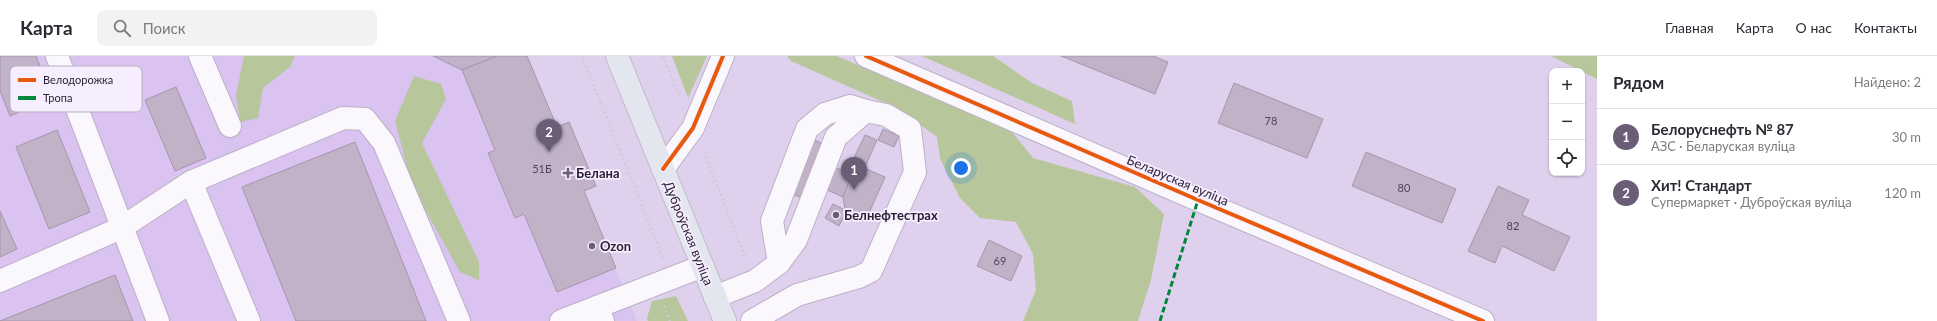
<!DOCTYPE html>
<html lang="ru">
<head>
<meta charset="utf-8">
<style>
  :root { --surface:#fff; --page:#f2f2f3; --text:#2b2b33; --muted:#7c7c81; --line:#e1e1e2; --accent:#6a5e76 }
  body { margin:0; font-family:Lato,sans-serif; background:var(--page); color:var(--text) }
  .controls { position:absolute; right:12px; top:12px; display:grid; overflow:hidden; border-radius:8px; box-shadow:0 1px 3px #0004 }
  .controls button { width:36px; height:36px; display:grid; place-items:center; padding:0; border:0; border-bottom:1px solid var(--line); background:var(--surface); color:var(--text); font:20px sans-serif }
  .you { position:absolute; left:961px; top:112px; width:14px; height:14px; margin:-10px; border:3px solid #fff; border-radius:50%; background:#1a73e8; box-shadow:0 0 0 6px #1a73e833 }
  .badge { display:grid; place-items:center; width:26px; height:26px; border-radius:50%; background:var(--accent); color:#fff; font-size:13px; font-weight:700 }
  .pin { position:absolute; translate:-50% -33px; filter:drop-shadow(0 1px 2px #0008) }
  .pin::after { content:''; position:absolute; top:21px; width:14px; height:12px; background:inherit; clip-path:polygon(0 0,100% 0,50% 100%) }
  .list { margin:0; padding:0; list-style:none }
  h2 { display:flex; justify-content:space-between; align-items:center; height:52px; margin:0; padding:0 16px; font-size:17px }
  h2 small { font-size:13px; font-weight:400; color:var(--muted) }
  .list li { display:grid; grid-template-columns:26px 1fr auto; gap:12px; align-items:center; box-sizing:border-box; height:56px; padding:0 16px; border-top:1px solid var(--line) }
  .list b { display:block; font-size:15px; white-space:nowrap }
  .list p { margin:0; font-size:13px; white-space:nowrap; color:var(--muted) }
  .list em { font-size:13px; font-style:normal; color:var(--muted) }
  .icon { flex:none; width:22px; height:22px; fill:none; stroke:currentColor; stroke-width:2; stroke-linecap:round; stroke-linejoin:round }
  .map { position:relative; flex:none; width:1597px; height:265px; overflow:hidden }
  header { display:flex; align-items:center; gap:24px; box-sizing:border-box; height:56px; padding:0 20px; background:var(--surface); border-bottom:1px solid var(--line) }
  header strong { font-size:19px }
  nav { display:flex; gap:22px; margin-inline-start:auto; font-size:14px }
  .search { width:280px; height:36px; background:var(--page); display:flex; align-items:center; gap:10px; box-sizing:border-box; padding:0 14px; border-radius:8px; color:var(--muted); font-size:15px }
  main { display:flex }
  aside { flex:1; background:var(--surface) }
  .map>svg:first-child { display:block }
  .built { fill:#dac2f1 }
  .green { fill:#b7c79b }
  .building { fill:#c1b2c8; stroke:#a596ab }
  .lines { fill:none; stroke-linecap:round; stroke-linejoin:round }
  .minor-casing { stroke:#bbb0c7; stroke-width:24 }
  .major-casing { stroke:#c1bac8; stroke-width:24 }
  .path { stroke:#cfcbd3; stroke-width:2.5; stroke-dasharray:2 3; stroke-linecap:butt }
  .minor { stroke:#faf8fc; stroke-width:22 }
  .major { stroke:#e4e6ef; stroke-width:22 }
  .quiet { stroke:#00873e; stroke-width:3; stroke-dasharray:6 3; stroke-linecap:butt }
  .cycleway-casing { stroke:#f6eeff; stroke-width:6 }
  .cycleway { stroke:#e8590c; stroke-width:4 }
  .poi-dot { fill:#6a5e76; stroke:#f6eeff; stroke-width:1.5 }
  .labels { text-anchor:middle; stroke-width:3.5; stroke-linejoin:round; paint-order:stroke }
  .number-label { font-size:11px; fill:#50445a }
  .poi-label { font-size:13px; font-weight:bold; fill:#2b2035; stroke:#f6eeff; text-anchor:start }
  .street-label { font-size:13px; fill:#2b2035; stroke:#f6eeff }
  .key { fill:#f6eeff; stroke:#b9b0c2; stroke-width:1 }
  .key-label { font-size:11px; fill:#2b2035 }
</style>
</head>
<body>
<header>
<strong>Карта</strong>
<div class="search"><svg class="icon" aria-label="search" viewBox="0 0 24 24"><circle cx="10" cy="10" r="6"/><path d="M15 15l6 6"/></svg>Поиск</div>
<nav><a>Главная</a><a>Карта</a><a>О нас</a><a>Контакты</a></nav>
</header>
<main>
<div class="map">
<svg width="1597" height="265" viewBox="0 0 1597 265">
  <rect width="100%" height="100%" fill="#dfd1ee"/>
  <!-- built -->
  <polygon class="built" points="0,0 527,0 557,71 569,66 596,130 584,135 637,265 0,265"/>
  <!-- green -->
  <g class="green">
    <polygon points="244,0 295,0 290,11 263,32 258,62 240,66 236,39"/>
    <polygon points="672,0 707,0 688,42"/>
    <polygon points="787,0 837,0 1012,76 1033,102 1135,131 1164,158 1151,224 1138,265 1023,265 1036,234 1033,198 1016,166 980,162 960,142 940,103 937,81 899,53 791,5"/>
    <polygon points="922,0 993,0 1032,27 1072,45 1075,68"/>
    <polygon points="1551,0 1597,0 1597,23"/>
    <polygon points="414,20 441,28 446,43 422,87 479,206 479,224 460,216 412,130 395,65"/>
    <polygon points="676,240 688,265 648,265 647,262 652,245"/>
  </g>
  <!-- building -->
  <g class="building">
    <polygon points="0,0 36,0 53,42 10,60 0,35"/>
    <polygon points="433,0 497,0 462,14"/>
    <polygon points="497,0 527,0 557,71 569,66 596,130 584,135 616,212 557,236 524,158 515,162 488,97 495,94 462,14"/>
    <polygon points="1061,0 1153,0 1168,6 1155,38"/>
    <polygon points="1234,27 1323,63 1307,102 1218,67"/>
    <polygon points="176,31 206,102 175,115 145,44"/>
    <polygon points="883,73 899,80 894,91 878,84"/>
    <polygon points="57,74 90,156 49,173 16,91"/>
    <polygon points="865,79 877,84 865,111 852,106"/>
    <polygon points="812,83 840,95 833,111 852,118 843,141 823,132 816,148 790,137"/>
    <polygon points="355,86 426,265 296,265 242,131"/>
    <polygon points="1366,96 1456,133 1442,167 1352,130"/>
    <polygon points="864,112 885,121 866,164 845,153 843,141 852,118"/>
    <polygon points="1498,130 1529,144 1522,159 1570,181 1554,215 1502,190 1495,207 1468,195"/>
    <polygon points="833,148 847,155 839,170 825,162"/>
    <polygon points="0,155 17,193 0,201"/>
    <polygon points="989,184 1022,200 1011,225 977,210"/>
    <polygon points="115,219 133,265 0,265"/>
  </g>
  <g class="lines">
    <!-- minor casing -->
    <g class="minor-casing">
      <g id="minor">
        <polyline points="57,0 158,265"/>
        <polyline points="200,0 230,70"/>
        <polyline points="866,0 1198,144 1483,265"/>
        <polyline points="663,113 693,72 723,0"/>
        <polyline points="191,126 343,62 365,63 384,87 459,265"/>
        <polyline points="779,207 772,165 807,73 825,58 850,50 866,55"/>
        <polyline points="0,225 121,172 191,126 249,265"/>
        <polyline points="715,241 755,225 779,207 796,184 836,81 866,55 886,59 910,73 915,116 871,215 859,221 797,239 752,265"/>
        <polyline points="597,251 703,210"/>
        <polyline points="561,265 597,251 603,265"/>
      </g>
    </g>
    <!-- major casing -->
    <g class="major-casing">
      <polyline id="major" points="617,0 725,265"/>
    </g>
    <!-- path -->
    <g class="path">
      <polyline points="582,0 663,202"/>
      <polyline points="663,0 680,42"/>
      <polyline points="704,96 746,203"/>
      <polyline points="664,250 670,265"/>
    </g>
    <!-- minor -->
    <use href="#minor" class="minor"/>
    <!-- major -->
    <use href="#major" class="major"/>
    <!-- quiet -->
    <polyline class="quiet" points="1160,265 1198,144"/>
    <!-- cycleway casing -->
    <g class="cycleway-casing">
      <g id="cycleway">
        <polyline points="866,0 1198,144 1483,265"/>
        <polyline points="663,113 693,72 723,0"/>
      </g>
    </g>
    <!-- cycleway -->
    <use href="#cycleway" class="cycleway"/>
  </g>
  <!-- markers -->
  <g class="poi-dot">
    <path d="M566 111h4v4h4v4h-4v4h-4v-4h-4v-4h4z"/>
    <circle cx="836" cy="159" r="4"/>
    <circle cx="592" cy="190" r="4"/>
  </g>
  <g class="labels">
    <!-- number labels -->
    <g class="number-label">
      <text x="1271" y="69">78</text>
      <text x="542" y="117">51Б</text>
      <text x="1404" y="136">80</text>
      <text x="1513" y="174">82</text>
      <text x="1000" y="209">69</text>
    </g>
    <!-- poi labels -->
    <g class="poi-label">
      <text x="576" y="122">Белана</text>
      <text x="844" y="164">Белнефтестрах</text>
      <text x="600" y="195">Ozon</text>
    </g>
    <!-- street labels -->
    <g class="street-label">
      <text transform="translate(1178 124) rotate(23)" y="5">Беларуская вуліца</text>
      <text transform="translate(689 177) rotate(68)" y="5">Дуброўская вуліца</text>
    </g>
  </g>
  <!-- legend -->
  <rect x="10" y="10" width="132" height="46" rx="6" class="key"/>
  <rect x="18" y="22" width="18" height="4" fill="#e8590c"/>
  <rect x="18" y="40" width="18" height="4" fill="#00873e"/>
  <g class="key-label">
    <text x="43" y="28">Велодорожка</text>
    <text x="43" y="46">Тропа</text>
  </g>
</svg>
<div class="controls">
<button>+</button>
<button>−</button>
<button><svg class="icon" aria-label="locate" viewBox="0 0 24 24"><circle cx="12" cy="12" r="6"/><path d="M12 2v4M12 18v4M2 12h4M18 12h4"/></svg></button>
</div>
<div class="you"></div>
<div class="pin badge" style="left:854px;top:134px">1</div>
<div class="pin badge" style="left:549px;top:96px">2</div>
</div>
<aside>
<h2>Рядом<small>Найдено: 2</small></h2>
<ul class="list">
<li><span class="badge">1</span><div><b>Белоруснефть № 87</b><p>АЗС · Беларуская вуліца</p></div><em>30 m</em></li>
<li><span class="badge">2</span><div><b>Хит! Стандарт</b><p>Супермаркет · Дуброўская вуліца</p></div><em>120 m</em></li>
</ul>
</aside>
</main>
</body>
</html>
